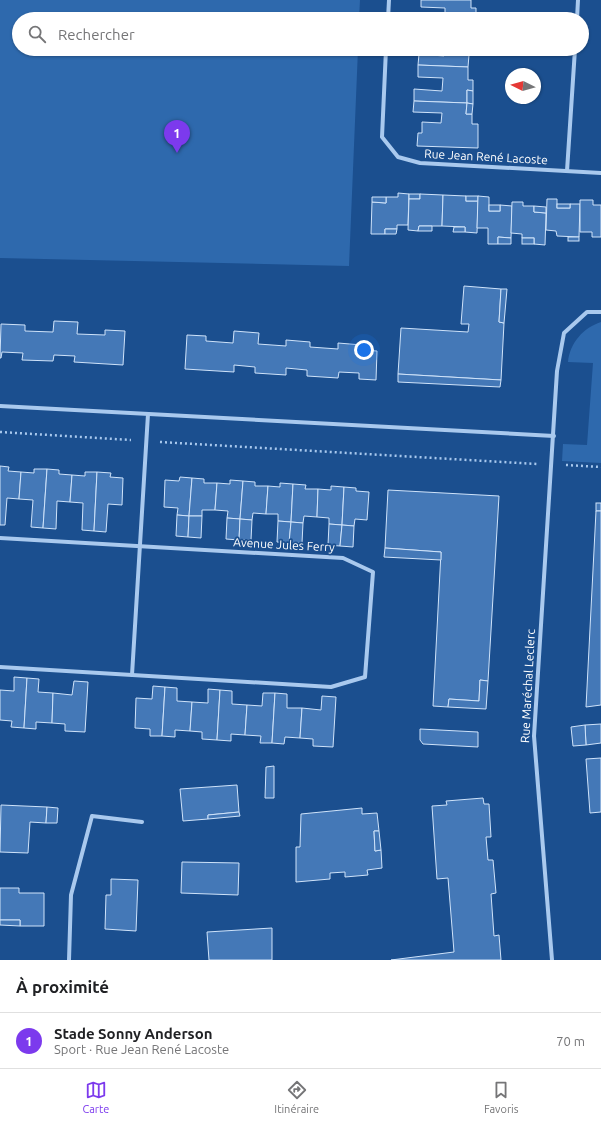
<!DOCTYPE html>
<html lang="fr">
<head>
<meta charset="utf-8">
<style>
  :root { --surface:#fff; --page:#f6f6f6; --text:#202124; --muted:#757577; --line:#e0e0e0; --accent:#7c3aed }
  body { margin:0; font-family:Ubuntu,sans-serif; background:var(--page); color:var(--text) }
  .compass { position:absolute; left:505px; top:68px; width:36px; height:36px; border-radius:50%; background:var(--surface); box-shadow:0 1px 3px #0004; rotate:275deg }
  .you { position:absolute; left:364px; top:350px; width:14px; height:14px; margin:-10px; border:3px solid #fff; border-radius:50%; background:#1a73e8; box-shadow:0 0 0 6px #1a73e833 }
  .badge { display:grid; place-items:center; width:26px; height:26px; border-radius:50%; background:var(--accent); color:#fff; font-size:13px; font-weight:700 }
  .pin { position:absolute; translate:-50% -33px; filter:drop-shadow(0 1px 2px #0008) }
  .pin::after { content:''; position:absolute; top:21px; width:14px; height:12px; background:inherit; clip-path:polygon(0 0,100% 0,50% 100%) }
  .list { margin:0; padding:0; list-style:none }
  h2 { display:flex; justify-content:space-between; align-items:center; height:52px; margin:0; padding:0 16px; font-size:17px }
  h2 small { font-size:13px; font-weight:400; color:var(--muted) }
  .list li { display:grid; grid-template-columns:26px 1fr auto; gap:12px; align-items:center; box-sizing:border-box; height:56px; padding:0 16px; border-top:1px solid var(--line) }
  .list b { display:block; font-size:15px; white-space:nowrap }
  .list p { margin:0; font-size:13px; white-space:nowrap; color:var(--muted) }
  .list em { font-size:13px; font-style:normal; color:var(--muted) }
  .icon { flex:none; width:22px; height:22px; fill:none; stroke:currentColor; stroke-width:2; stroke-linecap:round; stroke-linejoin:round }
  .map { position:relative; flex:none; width:601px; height:960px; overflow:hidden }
  .search { position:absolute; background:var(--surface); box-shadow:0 1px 3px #0004; left:12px; right:12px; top:12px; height:44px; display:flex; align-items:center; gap:10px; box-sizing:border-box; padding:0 14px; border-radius:22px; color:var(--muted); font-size:15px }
  .sheet { height:108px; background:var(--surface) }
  nav { display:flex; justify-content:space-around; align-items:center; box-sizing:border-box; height:56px; border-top:1px solid var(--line); background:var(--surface); font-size:11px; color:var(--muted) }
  nav a { display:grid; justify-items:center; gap:2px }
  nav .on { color:var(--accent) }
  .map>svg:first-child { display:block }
  .green { fill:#2e69ad }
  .building { fill:#4478b7; stroke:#cfe3fa }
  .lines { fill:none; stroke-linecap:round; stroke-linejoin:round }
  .path { stroke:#a9c9ee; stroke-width:2.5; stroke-dasharray:2 3; stroke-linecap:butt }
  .street { stroke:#a9c9ee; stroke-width:4 }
  .labels { text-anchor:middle; stroke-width:3.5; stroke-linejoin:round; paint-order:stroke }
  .street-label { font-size:12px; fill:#fff; stroke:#1b4f8f }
</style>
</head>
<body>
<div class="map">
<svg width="601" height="960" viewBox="0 0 601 960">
  <rect width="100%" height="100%" fill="#1b4f8f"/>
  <!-- green -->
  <g class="green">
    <polygon points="0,0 360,0 359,19 19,19 19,49 358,49 349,266 0,258"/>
    <path d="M601 322V463L562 461 563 444 587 445 593 363 568 362C570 343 583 328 601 322Z"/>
  </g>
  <!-- building -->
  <g class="building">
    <polygon points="421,0 471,0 471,8 476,8 476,19 417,19 417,17 445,18 445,8 421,7"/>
    <polygon points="444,49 475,49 474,55 469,55 468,67 418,65 419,54 444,56"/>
    <polygon points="418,65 468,67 468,80 473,80 473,91 467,90 467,103 414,101 414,89 442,91 443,78 418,77"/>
    <polygon points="467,90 473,91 473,104 467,103"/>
    <polygon points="414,101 467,103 466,114 472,114 472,124 478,124 478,148 417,146 418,133 422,133 422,122 441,123 442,113 413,112"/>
    <polygon points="467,103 473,104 472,114 466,114"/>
    <polygon points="398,193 409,194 408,225 397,225 397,229 385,229 385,234 371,234 372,202 386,203 386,197 398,197"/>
    <rect x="409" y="194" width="11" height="5"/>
    <polygon points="420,194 443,195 442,226 419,226 418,231 408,230 409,199 420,199"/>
    <polygon points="443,195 466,196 466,201 478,201 477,233 465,232 465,227 442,226"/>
    <rect x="466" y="196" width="12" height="5"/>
    <polygon points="478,196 489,197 489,211 500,211 500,205 512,206 511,238 498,237 498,244 488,244 488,228 477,228"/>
    <polygon points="372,197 386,197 386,203 372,202"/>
    <polygon points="547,199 557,199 557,208 570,208 570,204 580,204 579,237 557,236 556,231 546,230"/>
    <polygon points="580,200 593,200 593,205 601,205 601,237 592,237 592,232 580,232"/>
    <polygon points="512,202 523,202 523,206 534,206 534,212 546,213 545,245 534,244 534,238 522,238 522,234 511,233"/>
    <rect x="557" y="204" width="13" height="4"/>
    <rect x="489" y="205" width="11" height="6"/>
    <polygon points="534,206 546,207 546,213 534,212"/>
    <polygon points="419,226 432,226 432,231 418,231"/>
    <polygon points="454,227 465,227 465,232 453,232"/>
    <polygon points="385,229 397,229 396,234 385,234"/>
    <polygon points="498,237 511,238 511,244 498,244"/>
    <rect x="568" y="237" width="11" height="4"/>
    <rect x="522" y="238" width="12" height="6"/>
    <polygon points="464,286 501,289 499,322 504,323 501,380 398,374 401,328 468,332 469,324 461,324"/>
    <polygon points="501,289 507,289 504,323 499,322"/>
    <polygon points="54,321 78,322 77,334 105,335 105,330 125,331 123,365 74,362 75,356 54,355 53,361 22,360 23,353 2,352 1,358 0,358 1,324 25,325 25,331 53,332"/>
    <polygon points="234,331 259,333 258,344 286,346 286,340 310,342 310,347 338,349 338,343 362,345 362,350 377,351 376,380 359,379 359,373 339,372 338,378 307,376 307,370 286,368 286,375 255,373 255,367 234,365 234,372 185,369 187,335 206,336 206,341 233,343"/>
    <polygon points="398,374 501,380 500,387 398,382"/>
    <polygon points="0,466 9,467 8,471 21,472 19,499 7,498 5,525 0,525"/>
    <polygon points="34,469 47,469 43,528 31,527 33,500 19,499 21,472 34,473"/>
    <polygon points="47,469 59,470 59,474 72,475 70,502 57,501 56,529 43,528"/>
    <polygon points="85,472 97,472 94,531 82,530 83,503 70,502 72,475 85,476"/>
    <polygon points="97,472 111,473 110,477 123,478 122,505 108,504 106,532 94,531"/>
    <polygon points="180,477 192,478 189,516 177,515 178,508 164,507 165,480 179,481"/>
    <polygon points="192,478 204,479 204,483 217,483 215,510 202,510 202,516 189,516"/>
    <polygon points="230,480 243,481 240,519 227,518 228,511 215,510 217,483 230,484"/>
    <polygon points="243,481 255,482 255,486 268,486 266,514 253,513 252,520 240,519"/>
    <polygon points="280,483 293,484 291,522 278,521 278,514 266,514 268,486 280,487"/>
    <polygon points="293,484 306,485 305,489 318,489 317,517 304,516 303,523 291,522"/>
    <polygon points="331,486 344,487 342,525 329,524 329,518 317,517 318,489 331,490"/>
    <polygon points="344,487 356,488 356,491 369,492 367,520 355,519 354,526 342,525"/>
    <polygon points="388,490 499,496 488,681 480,680 479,701 449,699 448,707 433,706 441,552 385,548"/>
    <rect x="596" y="503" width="5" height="8"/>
    <polygon points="596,511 601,511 601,705 586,707"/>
    <polygon points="177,515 189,516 188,537 176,536"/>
    <polygon points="189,516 202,516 201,538 188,537"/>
    <polygon points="227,518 240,519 239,540 226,539"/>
    <polygon points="240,519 252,520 251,540 239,540"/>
    <polygon points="278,521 291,522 289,543 277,542"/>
    <polygon points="291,522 303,523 302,543 289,543"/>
    <polygon points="329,524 342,525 340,546 328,545"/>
    <polygon points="342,525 354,526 353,547 340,546"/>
    <polygon points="385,548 441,552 441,560 384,557"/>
    <polygon points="14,677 27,678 24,728 11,727 12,721 0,720 0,690 14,691"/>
    <polygon points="27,678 39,679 38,692 53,693 52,723 36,722 36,729 24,728"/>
    <polygon points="480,680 488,681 486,709 448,707 449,699 479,701"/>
    <polygon points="74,681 88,682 85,732 65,731 65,724 52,723 53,693 72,695"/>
    <polygon points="153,686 165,687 162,736 150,736 150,729 135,728 136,698 152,699"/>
    <polygon points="165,687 177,688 177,701 192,702 190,731 175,730 175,737 162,736"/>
    <polygon points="208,689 220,690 217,740 202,739 202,732 190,731 192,702 208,703"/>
    <polygon points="220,690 232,691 232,704 247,705 245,735 231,734 231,741 217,740"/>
    <polygon points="263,693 275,693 272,743 260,743 261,736 245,735 247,705 262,706"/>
    <polygon points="275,693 287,694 287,708 302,708 300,738 285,737 284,744 272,743"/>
    <polygon points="322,696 336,697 333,747 313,746 313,739 300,738 302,708 321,710"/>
    <polygon points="601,724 601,743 586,745 585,725"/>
    <polygon points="585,725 586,745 573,746 571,727"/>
    <polygon points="420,729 478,732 478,747 423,744 420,740"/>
    <polygon points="601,758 601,812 590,813 586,759"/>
    <polygon points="274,766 274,798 265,798 266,767"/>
    <polygon points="237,785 239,812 208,815 208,819 183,821 180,789"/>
    <polygon points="483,798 484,804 489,804 491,837 486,837 488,860 493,860 496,893 491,894 494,936 499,935 501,960 391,960 454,952 448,878 437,879 432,806 447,805 446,801"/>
    <polygon points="1,805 47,807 46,823 30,822 28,853 0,852"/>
    <polygon points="47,807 58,808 57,823 46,823"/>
    <polygon points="362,808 362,814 377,813 379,831 374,831 375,851 381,850 382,868 367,870 368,875 345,877 345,872 330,873 330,879 296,882 296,847 300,847 301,814"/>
    <polygon points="239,812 240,816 208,819 208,815"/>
    <polygon points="374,831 379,831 381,850 375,851"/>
    <polygon points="182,862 239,863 238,895 181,893"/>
    <polygon points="111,879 138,880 136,931 105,929 106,895 111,895"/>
    <polygon points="0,888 19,888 19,893 44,893 44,926 20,926 20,920 0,920"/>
    <polygon points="0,920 20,920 20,926 0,925"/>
    <polygon points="272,928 272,960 209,960 207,932"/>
  </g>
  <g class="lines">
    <!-- path -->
    <g class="path">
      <polyline points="0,432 131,440"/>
      <polyline points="160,442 537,464"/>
      <polyline points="566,465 601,467"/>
    </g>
    <!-- street -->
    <g class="street">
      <polyline points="388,19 389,0"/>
      <polyline points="577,19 578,0"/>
      <polyline points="386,49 382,137 398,157 420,163 601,173"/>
      <polyline points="567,171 575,49"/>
      <polyline points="0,406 554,436"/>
      <polyline points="0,538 343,558 373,572 365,677 331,687 0,667"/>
      <polyline points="132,675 148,414"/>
      <polyline points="69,960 71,895 92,816 142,822"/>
      <polyline points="552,960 534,736 557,371 564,333 587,312 601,312"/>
    </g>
  </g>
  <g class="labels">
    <!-- street labels -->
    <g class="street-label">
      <text transform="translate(486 157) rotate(3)" y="4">Rue Jean René Lacoste</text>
      <text transform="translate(284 545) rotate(3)" y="4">Avenue Jules Ferry</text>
      <text transform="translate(528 686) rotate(-87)" y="4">Rue Maréchal Leclerc</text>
    </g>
  </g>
</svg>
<svg class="compass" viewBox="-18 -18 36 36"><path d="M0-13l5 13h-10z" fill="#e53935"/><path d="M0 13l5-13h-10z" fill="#757577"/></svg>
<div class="you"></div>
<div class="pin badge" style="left:177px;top:153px">1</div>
<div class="search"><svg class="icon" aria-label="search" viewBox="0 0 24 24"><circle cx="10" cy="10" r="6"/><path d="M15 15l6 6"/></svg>Rechercher</div>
</div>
<section class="sheet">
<h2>À proximité<small></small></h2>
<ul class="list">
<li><span class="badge">1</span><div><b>Stade Sonny Anderson</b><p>Sport · Rue Jean René Lacoste</p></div><em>70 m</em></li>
</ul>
</section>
<nav>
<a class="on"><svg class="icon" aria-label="map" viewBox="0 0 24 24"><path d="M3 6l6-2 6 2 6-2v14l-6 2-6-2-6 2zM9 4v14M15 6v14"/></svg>Carte</a>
<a><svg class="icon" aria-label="directions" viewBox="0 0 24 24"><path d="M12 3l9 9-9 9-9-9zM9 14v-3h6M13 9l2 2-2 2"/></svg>Itinéraire</a>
<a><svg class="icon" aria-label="saved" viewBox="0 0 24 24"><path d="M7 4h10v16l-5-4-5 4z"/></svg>Favoris</a>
</nav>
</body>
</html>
